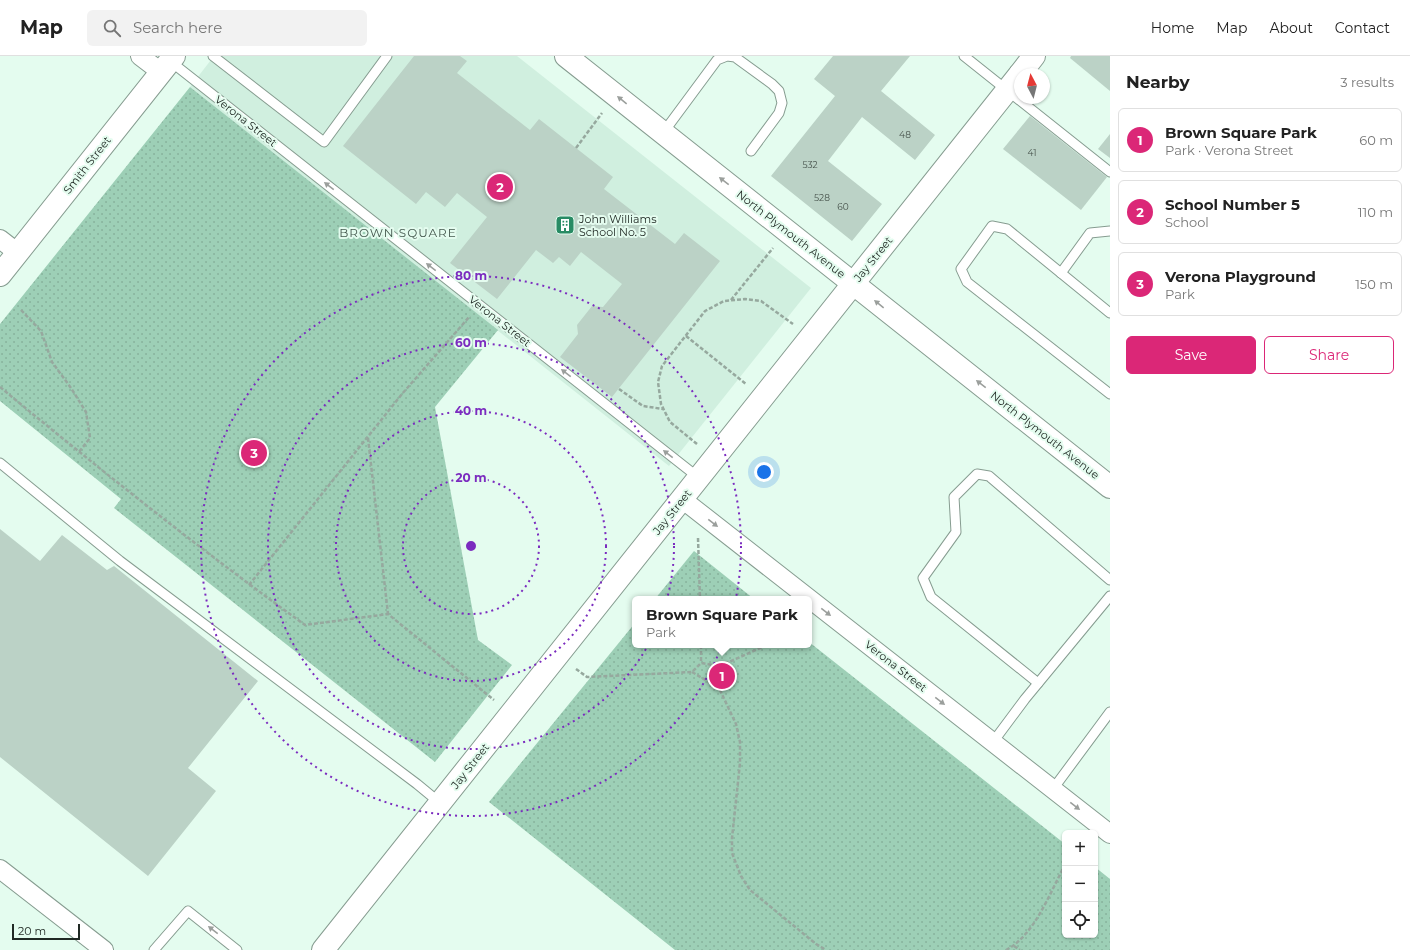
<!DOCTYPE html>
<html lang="en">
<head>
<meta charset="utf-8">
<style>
  :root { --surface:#fff; --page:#f2f2f2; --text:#222; --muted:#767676; --line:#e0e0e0; --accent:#db2777 }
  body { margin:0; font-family:Montserrat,sans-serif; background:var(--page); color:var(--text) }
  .controls { position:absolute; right:12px; bottom:12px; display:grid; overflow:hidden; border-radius:6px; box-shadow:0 1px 3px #0004 }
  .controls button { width:36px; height:36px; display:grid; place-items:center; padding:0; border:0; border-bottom:1px solid var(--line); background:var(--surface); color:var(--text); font:20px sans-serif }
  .compass { position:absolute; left:1014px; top:12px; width:36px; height:36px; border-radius:50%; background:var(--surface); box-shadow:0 1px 3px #0004; rotate:353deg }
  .scale { position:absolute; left:12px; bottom:10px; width:68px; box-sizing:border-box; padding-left:4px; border:2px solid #202924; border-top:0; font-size:11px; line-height:14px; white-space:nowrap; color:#202924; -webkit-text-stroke:3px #e4fcef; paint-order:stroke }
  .you { position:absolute; left:764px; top:416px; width:14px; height:14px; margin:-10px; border:3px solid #fff; border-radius:50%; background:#1a73e8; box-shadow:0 0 0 6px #1a73e833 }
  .badge { display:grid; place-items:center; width:26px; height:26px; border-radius:50%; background:var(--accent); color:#fff; font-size:13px; font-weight:700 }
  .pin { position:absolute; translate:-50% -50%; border:2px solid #fff; box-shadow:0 1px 4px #0006 }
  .popup { position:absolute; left:632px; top:540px; width:180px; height:52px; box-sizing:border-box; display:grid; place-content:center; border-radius:6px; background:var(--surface); filter:drop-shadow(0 1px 3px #0005); font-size:13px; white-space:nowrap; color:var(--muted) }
  .popup b { font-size:15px; color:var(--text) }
  .popup::after { content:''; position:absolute; left:50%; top:100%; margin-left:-8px; border:8px solid transparent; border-top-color:var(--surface) }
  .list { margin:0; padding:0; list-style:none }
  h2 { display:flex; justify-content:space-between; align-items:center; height:52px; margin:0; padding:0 16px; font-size:17px }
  h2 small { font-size:13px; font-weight:400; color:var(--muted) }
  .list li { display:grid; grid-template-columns:26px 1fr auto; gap:12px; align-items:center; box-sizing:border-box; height:64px; margin:0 8px 8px; padding:0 8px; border:1px solid var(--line); border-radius:6px }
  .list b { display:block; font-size:15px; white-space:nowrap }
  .list p { margin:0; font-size:13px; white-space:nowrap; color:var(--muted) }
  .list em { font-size:13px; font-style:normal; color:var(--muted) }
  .actions { display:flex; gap:8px; padding:12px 16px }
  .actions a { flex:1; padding:9px 0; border:1px solid var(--accent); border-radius:6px; text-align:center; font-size:14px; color:var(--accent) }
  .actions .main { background:var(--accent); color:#fff }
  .icon { flex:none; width:22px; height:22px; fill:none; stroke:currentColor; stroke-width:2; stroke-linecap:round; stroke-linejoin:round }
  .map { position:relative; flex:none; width:1110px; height:894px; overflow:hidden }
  header { display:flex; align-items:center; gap:24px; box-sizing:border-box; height:56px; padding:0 20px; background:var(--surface); border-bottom:1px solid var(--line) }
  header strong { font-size:19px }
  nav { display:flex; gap:22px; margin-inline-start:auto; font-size:14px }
  .search { width:280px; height:36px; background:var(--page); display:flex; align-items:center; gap:10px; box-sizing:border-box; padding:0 14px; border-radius:6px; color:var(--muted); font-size:15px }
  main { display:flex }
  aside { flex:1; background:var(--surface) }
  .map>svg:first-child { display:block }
  .built { fill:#d0efdf }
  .park { fill:url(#park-dots) }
  .building { fill:#bbd2c6 }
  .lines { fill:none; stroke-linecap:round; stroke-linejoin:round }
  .service-casing { stroke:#869c90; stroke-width:11 }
  .minor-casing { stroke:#869c90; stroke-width:20 }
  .tertiary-casing { stroke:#869c90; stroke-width:24 }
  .path { stroke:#96a89e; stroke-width:2.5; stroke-dasharray:4 2; stroke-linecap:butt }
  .service { stroke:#fff; stroke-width:9 }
  .minor { stroke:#fff; stroke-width:18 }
  .tertiary { stroke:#fff; stroke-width:22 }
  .oneway { fill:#9b9f9c }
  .ring { fill:none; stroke:#7b2cbf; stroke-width:2; stroke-dasharray:2 4 }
  .labels { text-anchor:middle; stroke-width:4; stroke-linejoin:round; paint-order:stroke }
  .number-label { font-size:9px; fill:#47534c }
  .street-label { font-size:11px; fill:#202924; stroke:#e4fcef }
  .poi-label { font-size:11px; fill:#202924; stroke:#e4fcef; text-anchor:start }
  .neighbourhood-label { font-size:12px; letter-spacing:1px; fill:#44584e; stroke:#e4fcef }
  .centre { fill:#7b2cbf; stroke:#e4fcef; stroke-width:2 }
  .ring-label { font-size:12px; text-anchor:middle; font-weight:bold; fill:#7b2cbf; stroke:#e4fcef; stroke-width:4; stroke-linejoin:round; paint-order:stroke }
</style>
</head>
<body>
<header>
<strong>Map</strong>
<div class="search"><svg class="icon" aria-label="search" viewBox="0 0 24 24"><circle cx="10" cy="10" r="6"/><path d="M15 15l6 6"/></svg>Search here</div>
<nav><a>Home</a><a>Map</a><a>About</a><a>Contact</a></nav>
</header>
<main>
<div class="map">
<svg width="1110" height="894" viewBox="0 0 1110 894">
  <defs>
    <pattern id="park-dots" width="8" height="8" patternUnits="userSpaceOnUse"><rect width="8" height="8" fill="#9dcfb6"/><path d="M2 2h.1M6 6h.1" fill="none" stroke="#87b29c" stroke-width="1.8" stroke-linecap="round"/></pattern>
  </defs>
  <rect width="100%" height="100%" fill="#e4fcef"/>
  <!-- built -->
  <polygon class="built" points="214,0 517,0 811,232 669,410 190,31"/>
  <!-- park -->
  <g class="park">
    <polygon points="190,31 498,274 435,351 478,584 512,609 435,706 114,452 121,443 0,345 0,268"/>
    <polygon points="694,495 754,543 655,543"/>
    <polygon points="635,567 635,589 809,589 809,586 1065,788 1065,879 1095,879 1095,811 1110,823 1110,894 675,894 489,746"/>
  </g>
  <!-- building -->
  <g class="building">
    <polygon points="414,0 460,0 467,5 457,17 530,74 539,63 613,121 604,133 675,188 684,177 720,205 612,341 560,301 578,278 577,269 592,250 603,251 622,228 581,196 570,210 559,201 553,207 536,194 497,243 450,207 487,161 457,137 445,151 426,136 416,148 343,90"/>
    <polygon points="833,0 910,0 881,35 935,79 915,104 862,61 828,105 882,148 852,185 771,120 835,40 814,23"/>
    <polygon points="1071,0 1110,0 1110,35 1070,2"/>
    <polygon points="1030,60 1107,121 1081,154 1003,93"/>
    <polygon points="1110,78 1110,102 1098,93"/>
    <polygon points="0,473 40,505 62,479 107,514 114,510 258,625 188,712 216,735 148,820 0,701"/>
  </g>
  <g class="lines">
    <!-- service casing -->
    <g class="service-casing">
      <g id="service">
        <polyline points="213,0 324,86 387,0"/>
        <polyline points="964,0 1110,116"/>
        <polyline points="170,5 699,422"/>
        <polyline points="663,77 717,4 727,0 735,1 772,28 779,35 782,47 779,57 751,95"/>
        <polyline points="1061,217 1090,177 1110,175"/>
        <polyline points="1110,257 1007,173 992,170 961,213 967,226 1110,338"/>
        <polyline points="0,407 120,505 417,728 440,747"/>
        <polyline points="1038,627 931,541 923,522 956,476 954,441 977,418 989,420 1110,524"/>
        <polyline points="993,686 1025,643 1110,540"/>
        <polyline points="1053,733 1110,656"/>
        <polyline points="154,894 188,855 237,894"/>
      </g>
    </g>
    <!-- minor casing -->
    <g class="minor-casing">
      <g id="minor">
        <polyline points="140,0 161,16"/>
        <polyline points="0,183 18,197"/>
        <polyline points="682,443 1110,778"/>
        <polyline points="0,813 104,894"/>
      </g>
    </g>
    <!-- tertiary casing -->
    <g class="tertiary-casing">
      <g id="tertiary">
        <polyline points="566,0 1110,431"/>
        <polyline points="1020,18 1034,0"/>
        <polyline points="0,219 174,0"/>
        <polyline points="323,894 1020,18"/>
      </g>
    </g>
    <!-- path -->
    <g class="path">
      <polyline points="576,92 602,57"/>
      <polyline points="731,244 773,192"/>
      <polyline points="21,254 41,275 52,306 71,332 86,356 90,382 79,396"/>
      <polyline points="686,280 746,328"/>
      <path d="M0 331C99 413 201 494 305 569L388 558 494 644"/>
      <polyline points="619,333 643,350 663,353"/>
      <polyline points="368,382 388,558"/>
      <polyline points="697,388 670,366 661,348 658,326 662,310 705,255 724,245 745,243 761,245 793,268"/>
      <polyline points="698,482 700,543"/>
      <polyline points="249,529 402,338 470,260"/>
      <polyline points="701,589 701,607"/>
      <polyline points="720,610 719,632 736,668 740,686 740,707 732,782 732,797 741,820 750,834 816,888 826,894"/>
      <polyline points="576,613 587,621 692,616 701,607 720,610 767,589"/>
      <polyline points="692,616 719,632"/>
      <polyline points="1014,890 1020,894"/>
      <path d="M1006 894C1035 879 1050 836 1065 809"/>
    </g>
    <!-- service -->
    <use href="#service" class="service"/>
    <!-- minor -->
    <use href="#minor" class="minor"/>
    <!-- tertiary -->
    <use href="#tertiary" class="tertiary"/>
  </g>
  <!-- one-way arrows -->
  <defs><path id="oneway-solid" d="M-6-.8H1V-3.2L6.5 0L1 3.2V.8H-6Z"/></defs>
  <g class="oneway">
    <use href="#oneway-solid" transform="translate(622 44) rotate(-141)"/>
    <use href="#oneway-solid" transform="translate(724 125) rotate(-142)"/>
    <use href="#oneway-solid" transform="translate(329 130) rotate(-142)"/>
    <use href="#oneway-solid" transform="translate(431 211) rotate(-142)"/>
    <use href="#oneway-solid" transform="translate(879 248) rotate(-141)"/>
    <use href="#oneway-solid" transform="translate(566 317) rotate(-142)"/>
    <use href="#oneway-solid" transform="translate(981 328) rotate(-142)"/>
    <use href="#oneway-solid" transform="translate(668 398) rotate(-142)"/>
    <use href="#oneway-solid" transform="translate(713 467) rotate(38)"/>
    <use href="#oneway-solid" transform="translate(826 556) rotate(38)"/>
    <use href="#oneway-solid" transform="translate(940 645) rotate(38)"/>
    <use href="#oneway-solid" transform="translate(1075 750) rotate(38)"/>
    <use href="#oneway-solid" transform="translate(213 874) rotate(-142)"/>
  </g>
  <!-- distance rings -->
  <g class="ring">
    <circle cx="471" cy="490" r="68"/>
    <circle cx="471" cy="490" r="135"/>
    <circle cx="471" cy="490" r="203"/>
    <circle cx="471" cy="490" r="270"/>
  </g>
  <!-- icons -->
  <defs>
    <g id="building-square" transform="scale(1)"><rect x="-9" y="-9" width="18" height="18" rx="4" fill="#288b64" stroke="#e4fcef"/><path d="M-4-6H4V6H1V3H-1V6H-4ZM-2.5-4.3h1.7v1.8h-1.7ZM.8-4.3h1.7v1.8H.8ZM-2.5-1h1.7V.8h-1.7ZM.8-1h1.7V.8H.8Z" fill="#fff"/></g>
  </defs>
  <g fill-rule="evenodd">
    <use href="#building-square" x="565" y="169"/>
  </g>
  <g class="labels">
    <!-- number labels -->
    <g class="number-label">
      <text x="905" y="82">48</text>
      <text x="1032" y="100">41</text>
      <text x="810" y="112">532</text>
      <text x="822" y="145">528</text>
      <text x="843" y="154">60</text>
    </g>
    <!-- street labels -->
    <g class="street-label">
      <text transform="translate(246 65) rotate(38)" y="4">Verona Street</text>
      <text transform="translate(87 109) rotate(-52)" y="4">Smith Street</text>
      <text transform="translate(791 178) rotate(38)" y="4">North Plymouth Avenue</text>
      <text transform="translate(873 203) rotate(-51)" y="4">Jay Street</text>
      <text transform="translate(500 265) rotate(38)" y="4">Verona Street</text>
      <text transform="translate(1045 379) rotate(38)" y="4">North Plymouth Avenue</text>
      <text transform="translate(672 456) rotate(-51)" y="4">Jay Street</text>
      <text transform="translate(896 610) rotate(38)" y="4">Verona Street</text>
      <text transform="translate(470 710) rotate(-52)" y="4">Jay Street</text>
    </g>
    <!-- poi labels -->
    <g class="poi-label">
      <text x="579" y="167">John Williams<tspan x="579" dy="13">School No. 5</tspan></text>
    </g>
    <!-- neighbourhood labels -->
    <g class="neighbourhood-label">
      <text x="398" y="181">BROWN SQUARE</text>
    </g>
  </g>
  <circle cx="471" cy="490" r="6" class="centre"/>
  <g class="ring-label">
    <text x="471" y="224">80 m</text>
    <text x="471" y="291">60 m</text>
    <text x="471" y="359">40 m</text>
    <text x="471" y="426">20 m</text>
  </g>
</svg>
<div class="controls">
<button>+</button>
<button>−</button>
<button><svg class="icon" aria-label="locate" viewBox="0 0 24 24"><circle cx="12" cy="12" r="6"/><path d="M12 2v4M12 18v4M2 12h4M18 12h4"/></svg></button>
</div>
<svg class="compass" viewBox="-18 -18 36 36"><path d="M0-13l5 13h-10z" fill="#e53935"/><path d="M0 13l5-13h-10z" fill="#767676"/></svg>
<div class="scale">20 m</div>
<div class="you"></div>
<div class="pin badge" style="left:722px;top:620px">1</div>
<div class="popup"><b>Brown Square Park</b>Park</div>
<div class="pin badge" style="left:500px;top:131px">2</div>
<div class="pin badge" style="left:254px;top:397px">3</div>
</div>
<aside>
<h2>Nearby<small>3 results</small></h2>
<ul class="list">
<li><span class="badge">1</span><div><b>Brown Square Park</b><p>Park · Verona Street</p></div><em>60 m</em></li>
<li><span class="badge">2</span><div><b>School Number 5</b><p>School</p></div><em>110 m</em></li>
<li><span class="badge">3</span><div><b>Verona Playground</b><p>Park</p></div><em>150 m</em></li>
</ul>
<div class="actions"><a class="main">Save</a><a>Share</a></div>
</aside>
</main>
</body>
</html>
